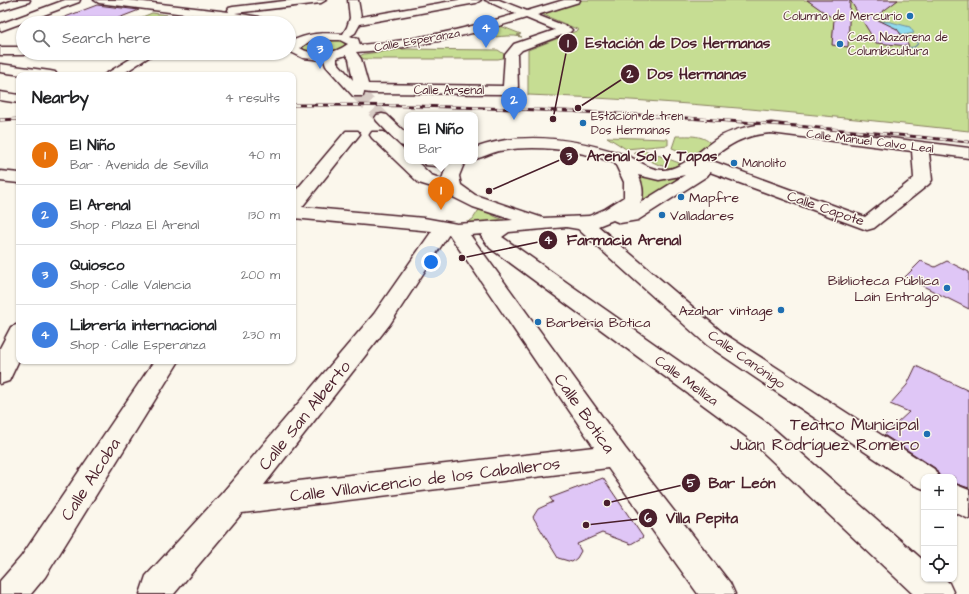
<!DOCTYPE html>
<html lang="en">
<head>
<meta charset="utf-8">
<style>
  :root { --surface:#fff; --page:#f6f6f6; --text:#202124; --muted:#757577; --line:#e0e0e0; --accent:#1f6fb2 }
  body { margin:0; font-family:"Architects Daughter",sans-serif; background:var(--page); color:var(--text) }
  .controls { position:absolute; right:12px; bottom:12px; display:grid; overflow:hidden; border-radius:8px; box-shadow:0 1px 3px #0004 }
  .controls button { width:36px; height:36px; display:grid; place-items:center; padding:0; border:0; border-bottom:1px solid var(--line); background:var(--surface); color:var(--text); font:20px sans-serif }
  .you { position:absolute; left:431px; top:262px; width:14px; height:14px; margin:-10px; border:3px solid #fff; border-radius:50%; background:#1a73e8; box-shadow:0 0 0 6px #1a73e833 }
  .badge { display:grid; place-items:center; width:26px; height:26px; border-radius:50%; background:var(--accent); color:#fff; font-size:13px; font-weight:700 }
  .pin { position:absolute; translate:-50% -33px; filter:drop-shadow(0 1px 2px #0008) }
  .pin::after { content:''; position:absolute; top:21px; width:14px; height:12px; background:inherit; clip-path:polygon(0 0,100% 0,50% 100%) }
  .popup { position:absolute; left:404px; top:112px; width:74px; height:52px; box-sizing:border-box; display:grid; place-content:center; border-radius:8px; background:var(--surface); filter:drop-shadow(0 1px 3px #0005); font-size:13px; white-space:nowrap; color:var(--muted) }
  .popup b { font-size:15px; color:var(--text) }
  .popup::after { content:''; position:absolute; left:50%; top:100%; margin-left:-8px; border:8px solid transparent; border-top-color:var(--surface) }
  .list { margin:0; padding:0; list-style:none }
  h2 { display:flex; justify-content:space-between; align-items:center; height:52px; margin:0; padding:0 16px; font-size:17px }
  h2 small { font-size:13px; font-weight:400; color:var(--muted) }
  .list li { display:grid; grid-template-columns:26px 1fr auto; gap:12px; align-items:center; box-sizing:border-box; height:60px; padding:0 16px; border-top:1px solid var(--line) }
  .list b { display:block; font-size:15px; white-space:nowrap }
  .list p { margin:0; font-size:13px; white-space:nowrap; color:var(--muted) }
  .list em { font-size:13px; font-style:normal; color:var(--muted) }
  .icon { flex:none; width:22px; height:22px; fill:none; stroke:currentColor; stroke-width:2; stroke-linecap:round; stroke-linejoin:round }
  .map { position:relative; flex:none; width:969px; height:594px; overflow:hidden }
  .search { position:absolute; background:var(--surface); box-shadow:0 1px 3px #0004; left:16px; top:16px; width:280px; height:44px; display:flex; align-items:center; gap:10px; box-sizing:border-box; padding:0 14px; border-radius:22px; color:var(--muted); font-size:15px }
  .panel { position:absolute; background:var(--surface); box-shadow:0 1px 3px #0004; left:16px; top:72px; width:280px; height:292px; border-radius:8px }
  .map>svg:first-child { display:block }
  .green { fill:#c6dd93; stroke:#887e5f }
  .water { fill:#8fdbee; stroke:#7390a0 }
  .building { fill:#dfc6f6; stroke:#4a1f2b }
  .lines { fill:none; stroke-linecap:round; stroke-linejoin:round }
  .minor-tunnel { stroke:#d8ccc5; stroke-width:15; stroke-dasharray:15 8; stroke-linecap:butt }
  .minor-casing { stroke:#4a1f2b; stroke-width:3 }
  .minor { fill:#fbf7ec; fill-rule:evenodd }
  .rail-casing { stroke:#4a1f2b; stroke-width:3 }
  .rail { stroke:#fbf7ec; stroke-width:2; stroke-dasharray:6; stroke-linecap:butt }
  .poi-dot { fill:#1f6fb2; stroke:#fbf7ec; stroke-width:1.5 }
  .labels { text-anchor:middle; stroke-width:3; stroke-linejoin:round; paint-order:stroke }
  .far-poi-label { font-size:12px; fill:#4a1f2b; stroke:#fbf7ec; text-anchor:start }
  .far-street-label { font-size:12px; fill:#4a1f2b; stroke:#fbf7ec }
  .poi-label { font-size:14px; fill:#4a1f2b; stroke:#fbf7ec; text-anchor:start }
  .street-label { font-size:14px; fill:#4a1f2b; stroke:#fbf7ec }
  .near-street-label { font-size:17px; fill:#4a1f2b; stroke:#fbf7ec }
  .near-poi-label { font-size:17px; fill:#4a1f2b; stroke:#fbf7ec; text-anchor:end }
  .leader { fill:none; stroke:#4a1f2b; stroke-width:1.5 }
  .callout-dot { fill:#4a1f2b; stroke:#fbf7ec; stroke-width:1.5 }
  .mark-label { font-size:12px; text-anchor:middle; font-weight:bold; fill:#fff }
  .callout-label { font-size:15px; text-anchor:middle; font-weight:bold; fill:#4a1f2b; stroke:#fbf7ec; stroke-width:3; stroke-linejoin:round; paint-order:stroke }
</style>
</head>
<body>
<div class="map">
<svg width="969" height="594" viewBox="0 0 969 594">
  <rect width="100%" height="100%" fill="#fbf7ec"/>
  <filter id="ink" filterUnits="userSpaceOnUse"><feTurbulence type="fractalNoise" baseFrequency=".025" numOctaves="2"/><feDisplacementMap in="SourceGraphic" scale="8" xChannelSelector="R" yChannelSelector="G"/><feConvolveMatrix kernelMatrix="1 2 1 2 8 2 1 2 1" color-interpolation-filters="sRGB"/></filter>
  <g filter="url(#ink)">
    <!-- green -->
    <g class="green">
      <path d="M582 0H969V131C822 115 676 100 528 95V50L579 30 539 13Z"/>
      <polygon points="152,13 167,15 148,23 130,22"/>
      <polygon points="176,15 223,20 217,23 159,22"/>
      <path d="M498 25 521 34 517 35 522 37C502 33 489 42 470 33Z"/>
      <path d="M315 40H339L344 43 345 45C336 55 312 56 302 48L306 43Z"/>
      <polygon points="402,49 498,50 504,54 503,58 498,59 364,59 359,56 364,54"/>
      <path d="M676 136C690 136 704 134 713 146L695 157 672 148Z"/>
      <polygon points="607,137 668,139 668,145 626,149"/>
      <polygon points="644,150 682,164 670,168 659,165 634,153"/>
      <path d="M637 174C651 179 663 181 677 176V179L665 189 644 203 643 188Z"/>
      <polygon points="480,208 496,217 516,224 461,226 473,219"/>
    </g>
    <!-- water -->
    <path class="water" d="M879 21 891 22 910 27 914 33 904 35C909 37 917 38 919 43L914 48H901L914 47 918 43Z"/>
    <!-- building -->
    <g class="building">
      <polygon points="807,0 850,0 848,47 832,45 834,19"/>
      <polygon points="850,0 898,0 874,18 897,29 909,46 876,43"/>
      <polygon points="97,5 139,10 106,23 53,23 52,22"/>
      <polygon points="921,261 935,267 947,261 969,272 969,309 905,277"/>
      <polygon points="916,366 969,391 969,488 954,483 954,477 940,477 935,468 884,435 909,412 890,404 907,385"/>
      <polygon points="603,478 643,537 631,544 602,533 577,544 581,551 577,558 572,562 558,558 533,517 538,509 553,502 550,498"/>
    </g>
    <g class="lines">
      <!-- minor-tunnel -->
      <polyline class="minor-tunnel" points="358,93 382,118"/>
      <!-- minor casing -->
      <g class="minor-casing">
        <g id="minor">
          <polygon points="14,0 30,0 29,2 0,11 0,5"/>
          <polygon points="65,0 80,0 79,2 0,31 0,24"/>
          <polygon points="94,0 127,0 229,12 228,10 229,8 233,7 293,0 326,0 321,3 235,13 259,17 271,23 255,23 99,3"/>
          <path d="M348 0H358L361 17 458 0H481L476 3 360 24 355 33 350 36 358 39 360 45C413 41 465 29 516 14L485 0H499L527 11 564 0H580L579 2 537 15 570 28 572 30 570 32 522 50 517 55 518 88 516 91 504 94 371 93 364 92 363 96H353L326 66 324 60 303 58 289 51 290 42C307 33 323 32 343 34L347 27 350 18ZM526 18 555 30 514 44 505 55 503 86 368 84 361 59 356 52C414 49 470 35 526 18ZM319 40H340L348 44C335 54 314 57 300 48L310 41ZM346 55 349 59 353 80 337 62V58Z"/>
          <polygon points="0,47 23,47 23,53 28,53 23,55 0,55"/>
          <polygon points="140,53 155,53 121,75 104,75"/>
          <polygon points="0,64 50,71 55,72 57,75 22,75 0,72"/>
          <polygon points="0,92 19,95 19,103 0,100"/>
          <polygon points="382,114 387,115 407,134 407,147 400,145 377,121 375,118 377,115"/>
          <path d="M771 123 969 148V158L929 153 932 180 929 184 874 228 867 230 710 172 707 176 638 220 620 223 613 220 598 226 723 333 934 469 939 477H924V489L914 485 707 345 578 229 566 227 509 232 502 237 767 423 924 561V579H945L949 583 954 594H913L747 437 490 248 481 236 483 234 470 235 625 448 730 583 735 594H698L608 468 242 513 174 594H140L146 576 223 492 374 314 432 231 293 218V194L346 131H358L360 134 302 207 424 218 457 224 513 220 473 207 453 197 448 192 419 183 372 138 370 135 372 132H384L407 153V161H416L431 175 442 179 446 167 425 165 423 161H468L463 166 459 176 461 185 475 195 543 218 589 216 605 209 624 197V182L615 163C579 150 537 144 499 151 491 153 483 157 475 159V148C523 130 577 139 625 155 638 159 649 171 664 170 686 168 703 146 721 136 737 128 754 125 771 123ZM771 133 912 151 914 178 865 217 715 162H706C729 145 742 135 771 133ZM638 175 659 180 685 175 640 203C645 195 642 182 638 175ZM449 234 594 447 264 485 390 324Z"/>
          <polygon points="0,171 19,173 19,183 0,181"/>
          <polygon points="19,324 19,360 9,381 0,384 0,348 11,327"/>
          <polygon points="154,361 179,361 45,577 31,594 0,594 0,581 21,557"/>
          <polygon points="954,484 969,490 969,519 954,512"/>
        </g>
      </g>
      <!-- minor -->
      <use href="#minor" class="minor"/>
      <!-- rail casing -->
      <g class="rail-casing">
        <g id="rail">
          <path d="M293 105C519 104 744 119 969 142"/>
          <polyline points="0,120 19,119"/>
        </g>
      </g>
      <!-- rail -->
      <use href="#rail" class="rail"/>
    </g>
  </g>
  <!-- markers -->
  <g class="poi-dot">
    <circle cx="910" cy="16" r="4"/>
    <circle cx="840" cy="44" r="4"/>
    <circle cx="583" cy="123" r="4"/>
    <circle cx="734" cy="163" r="4"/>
    <circle cx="681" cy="197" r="4"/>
    <circle cx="662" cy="215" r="4"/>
    <circle cx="947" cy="288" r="4"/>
    <circle cx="781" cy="310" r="4"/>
    <circle cx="538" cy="322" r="4"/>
    <circle cx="927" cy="434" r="4"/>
  </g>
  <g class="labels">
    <!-- far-poi labels -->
    <g class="far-poi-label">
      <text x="902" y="20" text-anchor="end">Columna de Mercurio</text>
      <text x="848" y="41">Casa Nazarena de<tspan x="848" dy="14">Columbicultura</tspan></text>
      <text x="591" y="120">Estación de tren<tspan x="591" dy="14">Dos Hermanas</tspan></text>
      <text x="742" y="167">Manolito</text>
    </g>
    <!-- far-street labels -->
    <g class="far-street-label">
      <text transform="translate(417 40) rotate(-10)" y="4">Calle Esperanza</text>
      <text x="449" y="94">Calle Arsenal</text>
      <text transform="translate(870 141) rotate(7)" y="4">Calle Manuel Calvo Leal</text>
    </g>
    <!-- poi labels -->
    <g class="poi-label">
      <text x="689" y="202">Mapfre</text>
      <text x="670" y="220">Valladares</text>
      <text x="939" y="285" text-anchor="end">Biblioteca Pública<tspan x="939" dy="16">Laín Entralgo</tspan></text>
      <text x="773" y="315" text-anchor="end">Azahar vintage</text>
      <text x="546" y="327">Barbería Botica</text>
    </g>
    <!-- street labels -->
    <g class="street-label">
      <text transform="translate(826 208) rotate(19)" y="5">Calle Capote</text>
      <text transform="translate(747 359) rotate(35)" y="5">Calle Canónigo</text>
      <text transform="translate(687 380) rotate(36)" y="5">Calle Melliza</text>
    </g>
    <!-- near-street labels -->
    <g class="near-street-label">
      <text transform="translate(585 413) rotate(55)" y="6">Calle Botica</text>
      <text transform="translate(304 415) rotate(-51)" y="6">Calle San Alberto</text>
      <text transform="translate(90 479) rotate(-57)" y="6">Calle Alcoba</text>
      <text transform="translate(425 479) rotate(-7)" y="6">Calle Villavicencio de los Caballeros</text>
    </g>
    <!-- near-poi labels -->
    <g class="near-poi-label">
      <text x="919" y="430">Teatro Municipal<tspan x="919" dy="20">Juan Rodríguez Romero</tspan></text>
    </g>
  </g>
  <!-- callouts -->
  <path class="leader" d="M553 119L568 43M578 108L630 74M489 191L569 156M462 258L548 240M607 503L691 483M586 525L648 518"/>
  <g class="callout-dot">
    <circle cx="553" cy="119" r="4"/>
    <circle cx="578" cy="108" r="4"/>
    <circle cx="489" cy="191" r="4"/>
    <circle cx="462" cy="258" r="4"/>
    <circle cx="607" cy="503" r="4"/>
    <circle cx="586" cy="525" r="4"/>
    <circle cx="568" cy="43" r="10"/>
    <circle cx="630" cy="74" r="10"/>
    <circle cx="569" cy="156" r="10"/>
    <circle cx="548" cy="240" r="10"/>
    <circle cx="691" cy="483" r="10"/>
    <circle cx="648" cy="518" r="10"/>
  </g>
  <g class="mark-label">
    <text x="568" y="47">1</text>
    <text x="630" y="78">2</text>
    <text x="569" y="160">3</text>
    <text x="548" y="244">4</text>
    <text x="691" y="487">5</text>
    <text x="648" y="522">6</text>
  </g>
  <g class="callout-label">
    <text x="678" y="48">Estación de Dos Hermanas</text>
    <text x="697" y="79">Dos Hermanas</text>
    <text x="652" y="161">Arenal Sol y Tapas</text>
    <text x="624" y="245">Farmacia Arenal</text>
    <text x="742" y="488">Bar León</text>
    <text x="702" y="523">Villa Pepita</text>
  </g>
</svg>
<div class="controls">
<button>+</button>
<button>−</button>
<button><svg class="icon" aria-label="locate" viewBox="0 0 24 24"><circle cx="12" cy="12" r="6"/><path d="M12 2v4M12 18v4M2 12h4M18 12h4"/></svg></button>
</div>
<div class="you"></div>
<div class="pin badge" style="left:441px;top:210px;background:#e8710a">1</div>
<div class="popup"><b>El Niño</b>Bar</div>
<div class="pin badge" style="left:514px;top:120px;background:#3f7fe0">2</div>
<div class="pin badge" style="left:320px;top:69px;background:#3f7fe0">3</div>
<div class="pin badge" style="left:486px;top:48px;background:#3f7fe0">4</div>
<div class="search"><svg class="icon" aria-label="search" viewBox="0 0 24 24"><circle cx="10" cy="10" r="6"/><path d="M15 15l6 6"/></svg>Search here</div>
<section class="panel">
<h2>Nearby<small>4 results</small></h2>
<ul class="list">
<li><span class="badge" style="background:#e8710a">1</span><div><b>El Niño</b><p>Bar · Avenida de Sevilla</p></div><em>40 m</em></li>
<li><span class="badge" style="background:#3f7fe0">2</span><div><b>El Arenal</b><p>Shop · Plaza El Arenal</p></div><em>130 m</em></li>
<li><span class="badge" style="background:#3f7fe0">3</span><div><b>Quiosco</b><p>Shop · Calle Valencia</p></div><em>200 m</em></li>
<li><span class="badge" style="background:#3f7fe0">4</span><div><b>Librería internacional</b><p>Shop · Calle Esperanza</p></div><em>230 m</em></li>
</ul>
</section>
</div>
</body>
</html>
